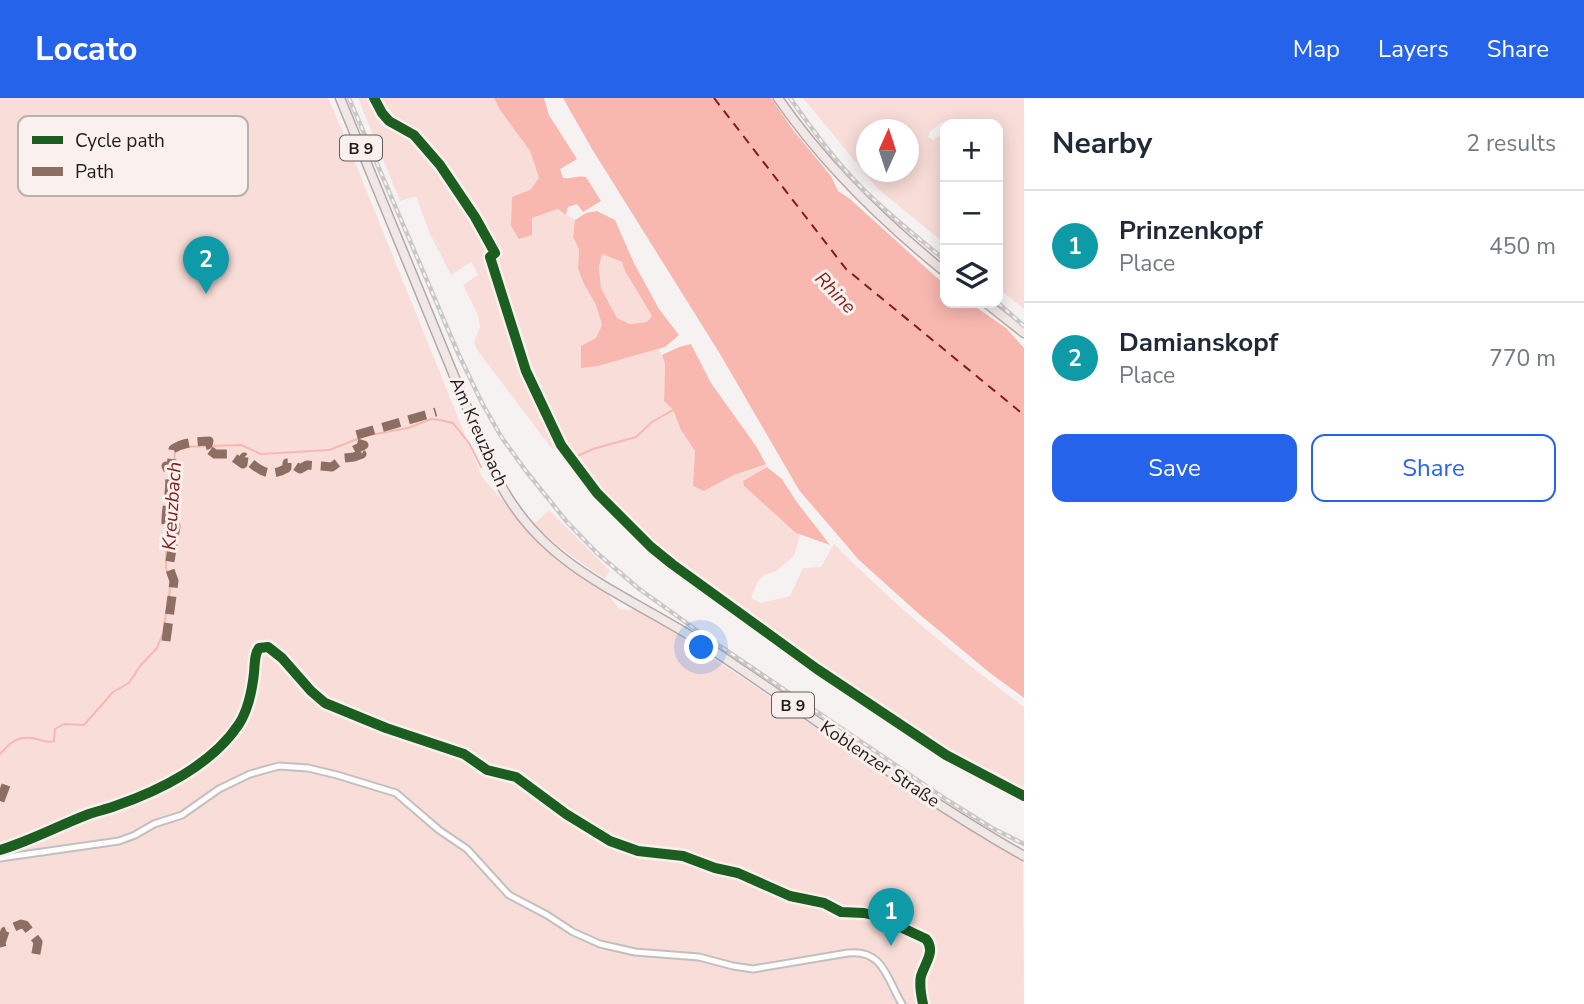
<!DOCTYPE html>
<html lang="en">
<head>
<meta charset="utf-8">
<style>
  :root { --surface:#fff; --page:#f2f2f3; --text:#1f2937; --muted:#747a83; --line:#e0e1e3; --accent:#2563eb }
  body { margin:0; font-family:"Nunito Sans",sans-serif; background:var(--page); color:var(--text) }
  .controls { position:absolute; right:21px; top:21px; display:grid; overflow:hidden; border-radius:14px; box-shadow:0 4px 18px #0003 }
  .controls button { width:63px; height:63px; display:grid; place-items:center; padding:0; border:0; border-bottom:2px solid var(--line); background:var(--surface); color:var(--text); font:35px sans-serif }
  .compass { position:absolute; left:856px; top:21px; width:63px; height:63px; border-radius:50%; background:var(--surface); box-shadow:0 4px 18px #0003; rotate:3deg }
  .you { position:absolute; left:702px; top:550px; width:24px; height:24px; margin:-18px; border:5px solid #fff; border-radius:50%; background:#1a73e8; box-shadow:0 0 0 10px #1a73e833 }
  .badge { display:grid; place-items:center; width:46px; height:46px; border-radius:50%; background:var(--accent); color:#fff; font-size:23px; font-weight:700 }
  .pin { position:absolute; translate:-50% -58px; filter:drop-shadow(0 2px 4px #0008) }
  .pin::after { content:''; position:absolute; top:37px; width:24px; height:21px; background:inherit; clip-path:polygon(0 0,100% 0,50% 100%) }
  .list { margin:0; padding:0; list-style:none }
  h2 { display:flex; justify-content:space-between; align-items:center; height:91px; margin:0; padding:0 28px; font-size:30px }
  h2 small { font-size:23px; font-weight:400; color:var(--muted) }
  .list li { display:grid; grid-template-columns:46px 1fr auto; gap:21px; align-items:center; box-sizing:border-box; height:112px; padding:0 28px; border-top:2px solid var(--line) }
  .list b { display:block; font-size:26px; white-space:nowrap }
  .list p { margin:0; font-size:23px; white-space:nowrap; color:var(--muted) }
  .list em { font-size:23px; font-style:normal; color:var(--muted) }
  .actions { display:flex; gap:14px; padding:21px 28px }
  .actions a { flex:1; padding:16px 0; border:2px solid var(--accent); border-radius:14px; text-align:center; font-size:24px; color:var(--accent) }
  .actions .main { background:var(--accent); color:#fff }
  .icon { flex:none; width:38px; height:38px; fill:none; stroke:currentColor; stroke-width:2; stroke-linecap:round; stroke-linejoin:round }
  .map { position:relative; flex:none; width:1024px; height:906px; overflow:hidden }
  header { display:flex; align-items:center; gap:42px; box-sizing:border-box; height:98px; padding:0 35px; background:var(--accent); color:#fff }
  header strong { font-size:33px }
  nav { display:flex; gap:38px; margin-inline-start:auto; font-size:24px }
  main { display:flex }
  aside { flex:1; background:var(--surface) }
  .map>svg:first-child { display:block }
  .green { fill:#f9ddd8; fill-rule:evenodd }
  .water { fill:#f8b8b0; fill-rule:evenodd }
  .lines { fill:none; stroke-linecap:round; stroke-linejoin:round }
  .stream { stroke:#f8b8b0; stroke-width:2 }
  .ferry { stroke:#831c16; stroke-width:2; stroke-dasharray:9 7; stroke-linecap:butt }
  .minor-casing { stroke:#c3bfbf; stroke-width:9 }
  .primary-casing { stroke:#b7a8a7; stroke-width:11 }
  .minor { stroke:#fefdfd; stroke-width:5 }
  .primary { stroke:#efe8e6; stroke-width:8 }
  .rail-casing { stroke:#c9c8c8; stroke-width:4.5 }
  .rail { stroke:#faf1ef; stroke-width:2; stroke-dasharray:5; stroke-linecap:butt }
  .quiet { stroke:#8d6e63; stroke-width:9; stroke-dasharray:18 9; stroke-linecap:butt }
  .cycleway-casing { stroke:#faf1ef; stroke-width:15 }
  .cycleway { stroke:#1b5e20; stroke-width:10 }
  .labels { text-anchor:middle; stroke-width:6; stroke-linejoin:round; paint-order:stroke }
  .shield { fill:#faf1ef; stroke:#615d5c; stroke-width:2 }
  .shield-label { font-size:16px; font-weight:bold; fill:#201d1d }
  .street-label { font-size:18px; fill:#201d1d; stroke:#faf1ef }
  .water-label { font-size:19px; font-style:italic; fill:#831c16; stroke:#faf1ef }
  .key { fill:#faf1ef; stroke:#b9b1b0; stroke-width:2 }
  .key-label { font-size:19px; fill:#201d1d }
</style>
</head>
<body>
<header>
<strong>Locato</strong>
<nav><a>Map</a><a>Layers</a><a>Share</a></nav>
</header>
<main>
<div class="map">
<svg width="1024" height="906" viewBox="0 0 1024 906">
  <rect width="100%" height="100%" fill="#f7f2f2"/>
  <!-- green -->
  <g class="green">
    <path d="M0 0H328L342 32 482 379 525 428 604 491 619 511 627 512 638 510C766 595 892 683 1023 762L1024 906H0Z"/>
    <path d="M358 0H494L500 12 530 53 539 80 530 92 532 120 558 111 575 122 573 139 579 151 578 171 584 186 596 207 602 227 596 240 598 268 659 251 665 266 664 303 673 312 681 332 695 353 693 388 705 393 734 377 766 366 767 369 743 383 744 388 800 437 794 458 776 473 764 477 758 483 751 500 761 505 790 498 803 470 821 469 834 446C893 506 957 559 1024 609V695L947 654 818 569 751 520 749 522 651 449 597 395 561 347 552 351 478 253 474 245 480 228 478 217 463 187 478 177 471 164 451 177 430 136 416 98 400 103Z"/>
    <path d="M803 0H1024V211L998 190V61L1002 56 998 53V26H946L942 24 930 34 928 39 933 42 943 35 945 31V146L878 91ZM866 32H908V74H866Z"/>
    <polygon points="602,156 622,164 625,173 652,218 647,224 630,226 617,220 601,190 599,169"/>
    <path d="M549 412 610 473 605 480C578 464 556 447 534 426Z"/>
  </g>
  <!-- water -->
  <g class="water">
    <path d="M494 0H544L549 17 577 61 560 71 563 80C572 81 578 77 586 79L601 103 583 114 577 106 568 109 566 117 558 111 532 120V137L519 141 511 128 512 99 530 92 539 80 530 53 500 12Z"/>
    <polygon points="563,0 771,0 793,32 831,78 838,93 850,101 945,187 945,205 970,205 1006,230 1024,250 1024,600 990,575 919,516 859,462 799,392 720,256 592,51"/>
    <path d="M597 113 615 122 634 165 659 211 679 237 665 249 598 268 581 270V248L596 240 602 227 596 207 584 186 578 171 579 151 573 139 575 122 586 115ZM602 156 622 164 625 173 652 218 647 224 630 226 617 220 601 190 599 169Z"/>
    <polygon points="691,246 711,285 756,348 766,366 734,377 704,393 693,388 695,353 681,332 673,312 664,303 665,266 662,257 679,249"/>
    <polygon points="767,369 782,381 796,403 830,447 796,435 744,388 743,383"/>
  </g>
  <g class="lines">
    <!-- stream -->
    <g class="stream">
      <polyline points="573,360 593,351 636,339 652,324 673,312"/>
      <path d="M0 656C11 643 19 637 37 641 44 643 47 645 54 643L55 631 64 626 84 627 113 594 129 585 140 568 157 550 163 535 170 491 171 483 166 470V454L175 354 180 349 241 347 261 356 329 352 365 338 408 330 431 321 440 322 453 325 469 345 481 369"/>
    </g>
    <!-- ferry -->
    <polyline class="ferry" points="714,0 846,171 1024,317"/>
    <!-- minor casing -->
    <g class="minor-casing">
      <g id="minor">
        <path d="M0 752C30 743 60 727 89 716 98 713 107 711 115 708 159 693 212 667 239 626 248 612 252 593 254 575 255 566 254 557 259 550L268 549 282 560 311 593 325 605 386 630 464 656 487 672 516 679 566 716 610 743 638 753 683 758 715 770 738 775 790 798 824 805 841 814 864 815 877 818 926 841C936 853 925 865 921 878 919 887 921 897 923 906"/>
        <path d="M0 760 119 743 135 737 154 726 182 717 219 691 250 676 279 668 308 670 337 677 396 695 439 732 467 751 509 797 547 817 573 834 600 846 635 854 699 859 733 868 753 871 848 855C884 851 887 882 902 906"/>
      </g>
    </g>
    <!-- primary casing -->
    <g class="primary-casing">
      <g id="primary">
        <path d="M340 0 489 363C503 396 523 425 550 449 592 487 653 513 702 545 809 615 912 695 1024 758"/>
        <path d="M778 0C824 67 882 123 945 174"/>
        <polyline points="986,205 1024,235"/>
      </g>
    </g>
    <!-- minor -->
    <use href="#minor" class="minor"/>
    <!-- primary -->
    <use href="#primary" class="primary"/>
    <!-- rail casing -->
    <g class="rail-casing">
      <g id="rail">
        <polyline points="349,0 458,255 482,305 502,340 526,373 567,424 597,455 638,490 695,531 947,702 992,730 1024,746"/>
        <path d="M790 0C812 31 835 63 862 90 888 116 917 139 945 162"/>
        <polyline points="998,205 1024,228"/>
      </g>
    </g>
    <!-- rail -->
    <use href="#rail" class="rail"/>
    <!-- quiet -->
    <g class="quiet">
      <path d="M166 426C165 407 175 384 166 368L171 369 173 351C184 344 196 344 209 343L208 347 204 348 215 356H229L243 366 244 359C259 372 268 381 287 370V365H291L300 371 307 367 332 369 344 360 354 359 362 356 354 352 364 347 357 345 356 337 436 314"/>
      <polyline points="166,543 174,483 169,469 176,428 173,426"/>
      <polyline points="0,703 6,687"/>
      <polyline points="2,849 1,845 5,833 21,826 25,827 38,844 35,861"/>
    </g>
    <!-- cycleway casing -->
    <g class="cycleway-casing">
      <g id="cycleway">
        <polyline points="374,0 382,15 389,23 414,37 440,67 475,119 495,155 490,159 526,273 561,347 597,395 651,449 672,466 817,571 946,657 1024,698"/>
        <path d="M0 752C30 743 60 727 89 716 98 713 107 711 115 708 159 693 212 667 239 626 248 612 252 593 254 575 255 566 254 557 259 550L268 549 282 560 311 593 325 605 386 630 464 656 487 672 516 679 566 716 610 743 638 753 683 758 715 770 738 775 790 798 824 805 841 814 864 815 877 818 926 841C936 853 925 865 921 878 919 887 921 897 923 906"/>
      </g>
    </g>
    <!-- cycleway -->
    <use href="#cycleway" class="cycleway"/>
  </g>
  <g class="labels">
    <!-- shield labels -->
    <g class="shield">
      <rect x="340" y="37.5" width="42" height="25" rx="5"/>
      <rect x="772" y="594.5" width="42" height="25" rx="5"/>
    </g>
    <g class="shield-label">
      <text x="361" y="56">B 9</text>
      <text x="793" y="613">B 9</text>
    </g>
    <!-- street labels -->
    <g class="street-label">
      <text transform="translate(479 334) rotate(66)" y="6">Am Kreuzbach</text>
      <text transform="translate(880 666) rotate(34)" y="6">Koblenzer Straße</text>
    </g>
    <!-- water labels -->
    <g class="water-label">
      <text transform="translate(836 194) rotate(46)" y="7">Rhine</text>
      <text transform="translate(171 408) rotate(-86)" y="7">Kreuzbach</text>
    </g>
  </g>
  <!-- legend -->
  <rect x="18" y="18" width="230" height="80" rx="10" class="key"/>
  <rect x="32" y="38" width="31" height="8" fill="#1b5e20"/>
  <rect x="32" y="69" width="31" height="9" fill="#8d6e63"/>
  <g class="key-label">
    <text x="75" y="49">Cycle path</text>
    <text x="75" y="80">Path</text>
  </g>
</svg>
<div class="controls">
<button>+</button>
<button>−</button>
<button><svg class="icon" aria-label="layers" viewBox="0 0 24 24"><path d="M12 4l9 5-9 5-9-5zM3 14l9 5 9-5"/></svg></button>
</div>
<svg class="compass" viewBox="-18 -18 36 36"><path d="M0-13l5 13h-10z" fill="#e53935"/><path d="M0 13l5-13h-10z" fill="#747a83"/></svg>
<div class="you"></div>
<div class="pin badge" style="left:891px;top:848px;background:#0f9aa8">1</div>
<div class="pin badge" style="left:206px;top:196px;background:#0f9aa8">2</div>
</div>
<aside>
<h2>Nearby<small>2 results</small></h2>
<ul class="list">
<li><span class="badge" style="background:#0f9aa8">1</span><div><b>Prinzenkopf</b><p>Place</p></div><em>450 m</em></li>
<li><span class="badge" style="background:#0f9aa8">2</span><div><b>Damianskopf</b><p>Place</p></div><em>770 m</em></li>
</ul>
<div class="actions"><a class="main">Save</a><a>Share</a></div>
</aside>
</main>
</body>
</html>
